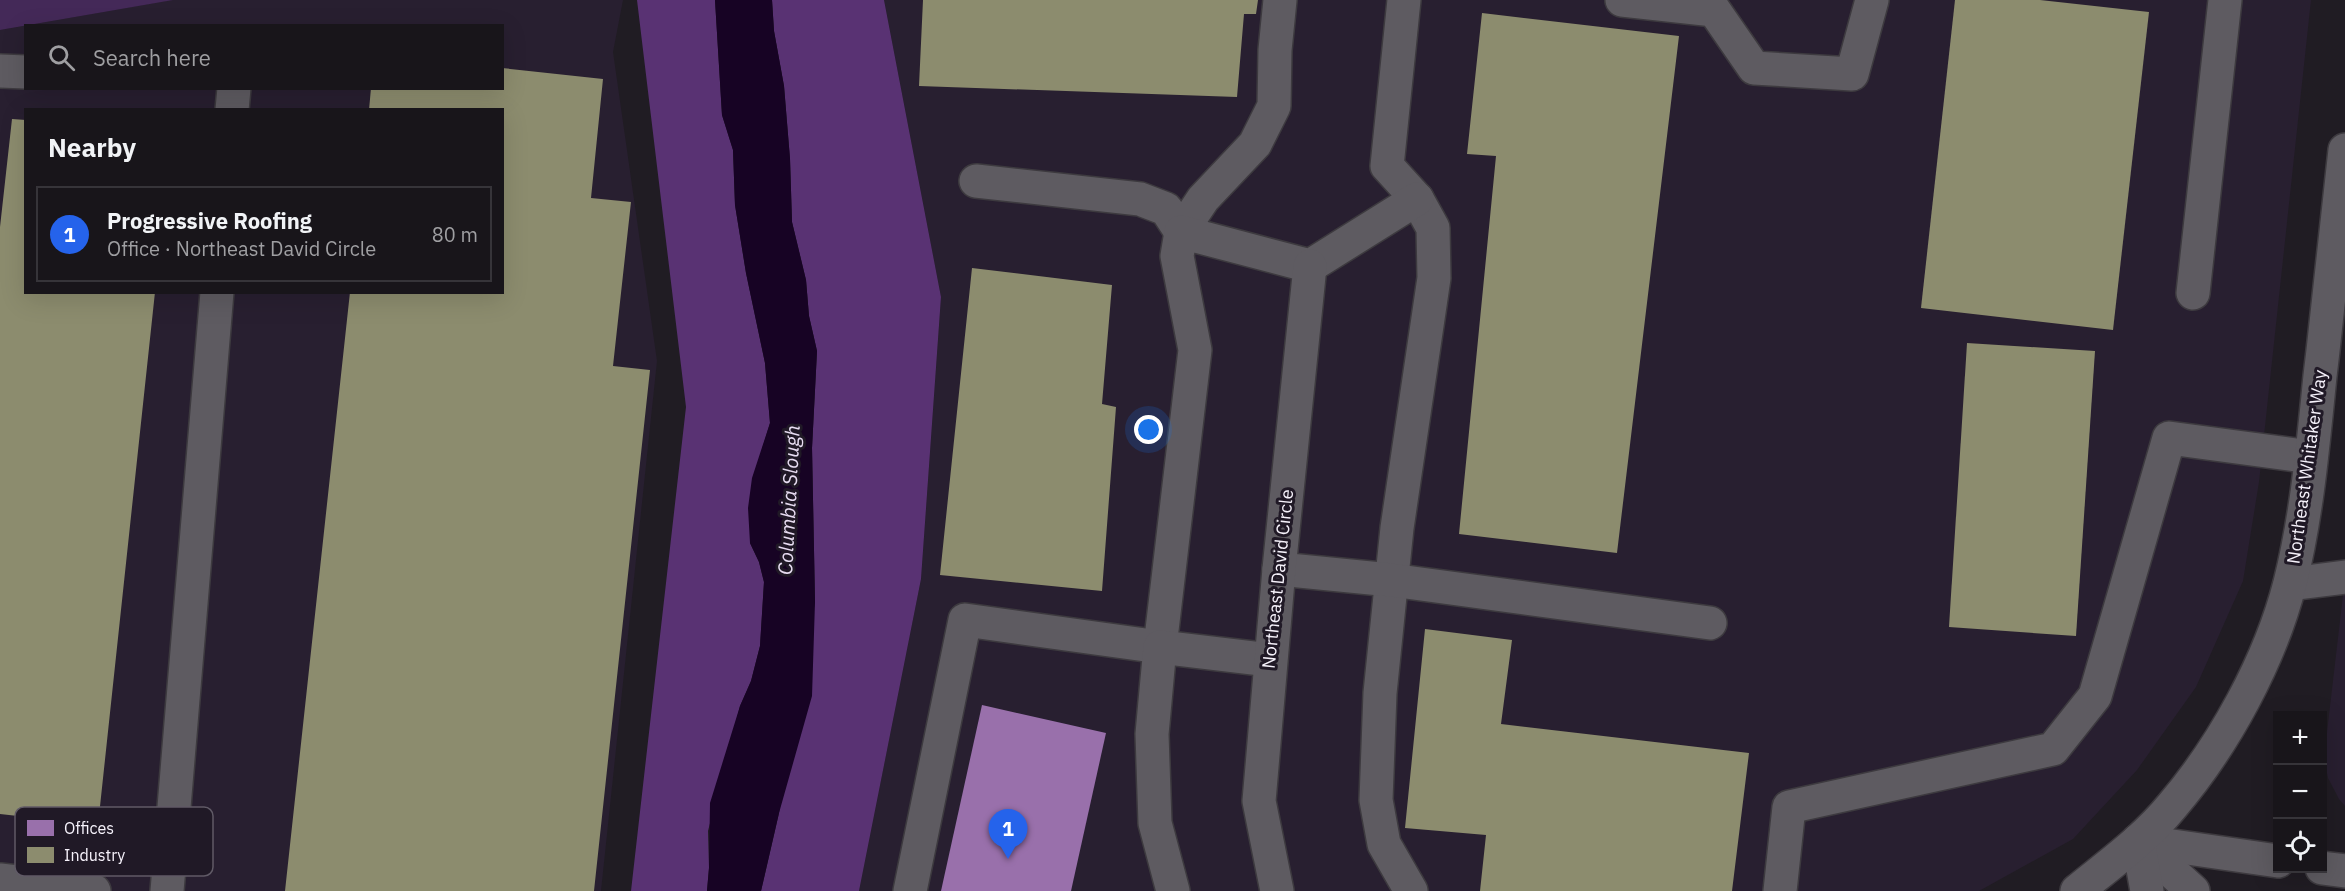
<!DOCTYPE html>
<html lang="en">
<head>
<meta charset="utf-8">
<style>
  :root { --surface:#18151a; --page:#252227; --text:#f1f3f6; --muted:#9f9fa2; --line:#363439; --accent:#2563eb }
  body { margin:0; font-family:"IBM Plex Sans",sans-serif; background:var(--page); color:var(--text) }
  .controls { position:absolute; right:18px; bottom:18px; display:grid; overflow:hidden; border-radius:0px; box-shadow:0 6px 24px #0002 }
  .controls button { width:54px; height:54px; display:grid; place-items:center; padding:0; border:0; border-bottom:2px solid var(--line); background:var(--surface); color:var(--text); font:30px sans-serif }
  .you { position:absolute; left:1149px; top:430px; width:21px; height:21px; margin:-15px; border:4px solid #fff; border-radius:50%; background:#1a73e8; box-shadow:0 0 0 9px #1a73e833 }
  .badge { display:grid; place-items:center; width:39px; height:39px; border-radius:50%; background:var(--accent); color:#fff; font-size:20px; font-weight:700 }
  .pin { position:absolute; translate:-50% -50px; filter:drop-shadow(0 2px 3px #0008) }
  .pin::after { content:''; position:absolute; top:32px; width:21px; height:18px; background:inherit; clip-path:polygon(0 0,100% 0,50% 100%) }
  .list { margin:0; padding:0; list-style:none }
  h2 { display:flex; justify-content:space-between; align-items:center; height:78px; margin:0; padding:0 24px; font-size:26px }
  h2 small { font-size:20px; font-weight:400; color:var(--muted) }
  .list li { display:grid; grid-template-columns:39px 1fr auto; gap:18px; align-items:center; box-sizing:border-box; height:96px; margin:0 12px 12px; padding:0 12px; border:2px solid var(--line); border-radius:0px }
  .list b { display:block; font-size:22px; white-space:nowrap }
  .list p { margin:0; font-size:20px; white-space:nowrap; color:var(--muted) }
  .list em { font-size:20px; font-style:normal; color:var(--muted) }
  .icon { flex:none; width:33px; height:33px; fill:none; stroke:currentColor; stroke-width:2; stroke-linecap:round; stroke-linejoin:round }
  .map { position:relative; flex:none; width:2345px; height:891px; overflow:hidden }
  .search { position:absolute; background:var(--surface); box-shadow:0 6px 24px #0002; left:24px; top:24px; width:480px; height:66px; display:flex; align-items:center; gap:15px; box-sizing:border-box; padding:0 21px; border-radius:0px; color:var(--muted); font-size:22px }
  .panel { position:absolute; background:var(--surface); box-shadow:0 6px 24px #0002; left:24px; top:108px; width:480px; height:186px; border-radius:0px }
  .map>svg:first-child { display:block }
  .built { fill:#281f30; fill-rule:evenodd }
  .green { fill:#442958 }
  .forest { fill:#593273 }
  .water { fill:#170324 }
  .offices { fill:#9970ab }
  .industry { fill:#8c8c6e }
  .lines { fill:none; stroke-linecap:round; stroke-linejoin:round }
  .minor-casing { stroke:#3d3a3f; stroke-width:36 }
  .minor { stroke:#5e5b61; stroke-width:33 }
  .labels { text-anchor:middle; stroke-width:6; stroke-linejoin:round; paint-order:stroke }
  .street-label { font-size:18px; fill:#f6f2fb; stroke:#201926 }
  .water-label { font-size:20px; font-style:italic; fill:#e8ddf2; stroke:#201926 }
  .key { fill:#201926; stroke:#605a66; stroke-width:1.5 }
  .key-label { font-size:16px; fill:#f6f2fb }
</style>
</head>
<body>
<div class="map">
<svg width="2345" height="891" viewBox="0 0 2345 891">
  <rect width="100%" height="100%" fill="#201c23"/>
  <!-- built -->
  <g class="built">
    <path d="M171 0H623L613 52 657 361 601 891H0V30ZM26 26H502V88H26ZM26 110H502V292H26Z"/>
    <polygon points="884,0 2311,0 2259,482 2243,581 2196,687 2137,770 2073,839 1979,891 859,891 921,579 941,297"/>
    <polygon points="2345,578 2345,806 2339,799 2328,778 2324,758"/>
  </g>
  <!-- green -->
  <polygon class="green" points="0,0 173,0 0,30"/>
  <!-- forest -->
  <g class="forest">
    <polygon points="637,0 715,0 722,115 733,150 735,205 746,273 765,363 770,423 762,449 750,543 759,562 764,582 760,646 751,681 740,706 708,831 709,868 707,891 631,891 686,407"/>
    <polygon points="772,0 884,0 941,297 921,579 859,891 761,891 779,813 815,602 812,448 817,351 809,316 806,280 792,222 790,159 784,86 774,31"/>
  </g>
  <!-- water -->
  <polygon class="water" points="715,0 772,0 774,31 784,86 790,159 792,222 806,280 809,316 817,351 812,448 815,602 812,696 779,813 761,891 707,891 709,868 710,803 740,706 751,681 760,646 764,582 759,562 750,543 748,508 752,478 770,423 765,363 746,273 735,205 733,150 722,115"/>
  <!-- offices -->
  <polygon class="offices" points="982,705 1106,733 1071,891 941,891"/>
  <!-- industry -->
  <g class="industry">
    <polygon points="923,0 1258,0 1256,14 1244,14 1237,97 919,86"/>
    <polygon points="1955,0 2040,0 2149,12 2113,330 1921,308"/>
    <polygon points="1482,13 1679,36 1617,553 1459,534 1496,156 1467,154"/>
    <polygon points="502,68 603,79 591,198 631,202 613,366 650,370 594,891 285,891 350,292 502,292 502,110 369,110 371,88 502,88"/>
    <polygon points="12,119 26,120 26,292 155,292 98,825 0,814 0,227"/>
    <polygon points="972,268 1112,285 1102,404 1116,407 1102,591 940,575"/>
    <polygon points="1967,343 2095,351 2076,636 1949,627"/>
    <polygon points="1425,629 1512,640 1501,724 1749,753 1732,891 1480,891 1486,835 1405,828"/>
  </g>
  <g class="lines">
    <!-- minor casing -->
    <g class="minor-casing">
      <g id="minor">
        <polyline points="1404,0 1387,166 1417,199 1433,228 1434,278 1397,528 1380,693 1376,800 1384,844 1411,891"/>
        <polyline points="1622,0 1714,10 1754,68 1852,74 1872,0"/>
        <polyline points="0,71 26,72"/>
        <polyline points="232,110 234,88"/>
        <polyline points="976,181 1140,199 1166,209 1181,232 1203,199 1255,144 1274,106 1275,50 1280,0"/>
        <polyline points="2193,293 2225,0"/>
        <polyline points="1279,569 1391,580 1710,623"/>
        <polyline points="2290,584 2345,577"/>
        <polyline points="2138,841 2278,861"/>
        <polyline points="2138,841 2193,891"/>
        <polyline points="2138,841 2147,891"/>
        <polyline points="2322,868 2345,871"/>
        <polyline points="0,880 94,891"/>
        <polyline points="167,891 217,292"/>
        <polyline points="910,891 965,620 1160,647 1195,350 1177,256 1181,232 1310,266 1417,199"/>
        <polyline points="1173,891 1155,823 1152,734 1160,647 1270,660"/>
        <polyline points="1277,891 1259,801 1279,569 1310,266"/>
        <polyline points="1780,891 1789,807 2053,749 2095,696 2169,438 2311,457"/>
        <path d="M2077 891C2110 864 2145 839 2172 806 2224 745 2270 661 2290 583 2307 515 2313 445 2320 376 2329 301 2337 226 2345 150"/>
      </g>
    </g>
    <!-- minor -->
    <use href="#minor" class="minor"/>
  </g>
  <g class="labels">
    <!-- street labels -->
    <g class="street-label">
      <text transform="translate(2307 467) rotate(-82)" y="6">Northeast Whitaker Way</text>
      <text transform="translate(1278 579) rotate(-84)" y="6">Northeast David Circle</text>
    </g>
    <!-- water labels -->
    <g class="water-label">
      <text transform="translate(789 500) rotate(-87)" y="7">Columbia Slough</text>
    </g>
  </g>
  <!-- legend -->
  <rect x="15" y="807" width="198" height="69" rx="9" class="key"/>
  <rect x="27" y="820" width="27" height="16" fill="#9970ab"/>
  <rect x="27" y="847" width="27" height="16" fill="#8c8c6e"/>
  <g class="key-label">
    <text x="64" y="834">Offices</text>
    <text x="64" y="861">Industry</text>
  </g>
</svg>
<div class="controls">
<button>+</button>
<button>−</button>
<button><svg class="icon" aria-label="locate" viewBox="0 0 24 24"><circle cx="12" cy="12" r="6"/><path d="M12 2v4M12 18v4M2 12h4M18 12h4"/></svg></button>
</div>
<div class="you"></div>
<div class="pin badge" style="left:1008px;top:859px">1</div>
<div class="search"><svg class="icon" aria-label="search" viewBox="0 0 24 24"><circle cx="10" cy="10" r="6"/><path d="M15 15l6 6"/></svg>Search here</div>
<section class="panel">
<h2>Nearby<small></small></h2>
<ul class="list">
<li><span class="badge">1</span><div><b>Progressive Roofing</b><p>Office · Northeast David Circle</p></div><em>80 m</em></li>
</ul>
</section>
</div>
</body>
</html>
